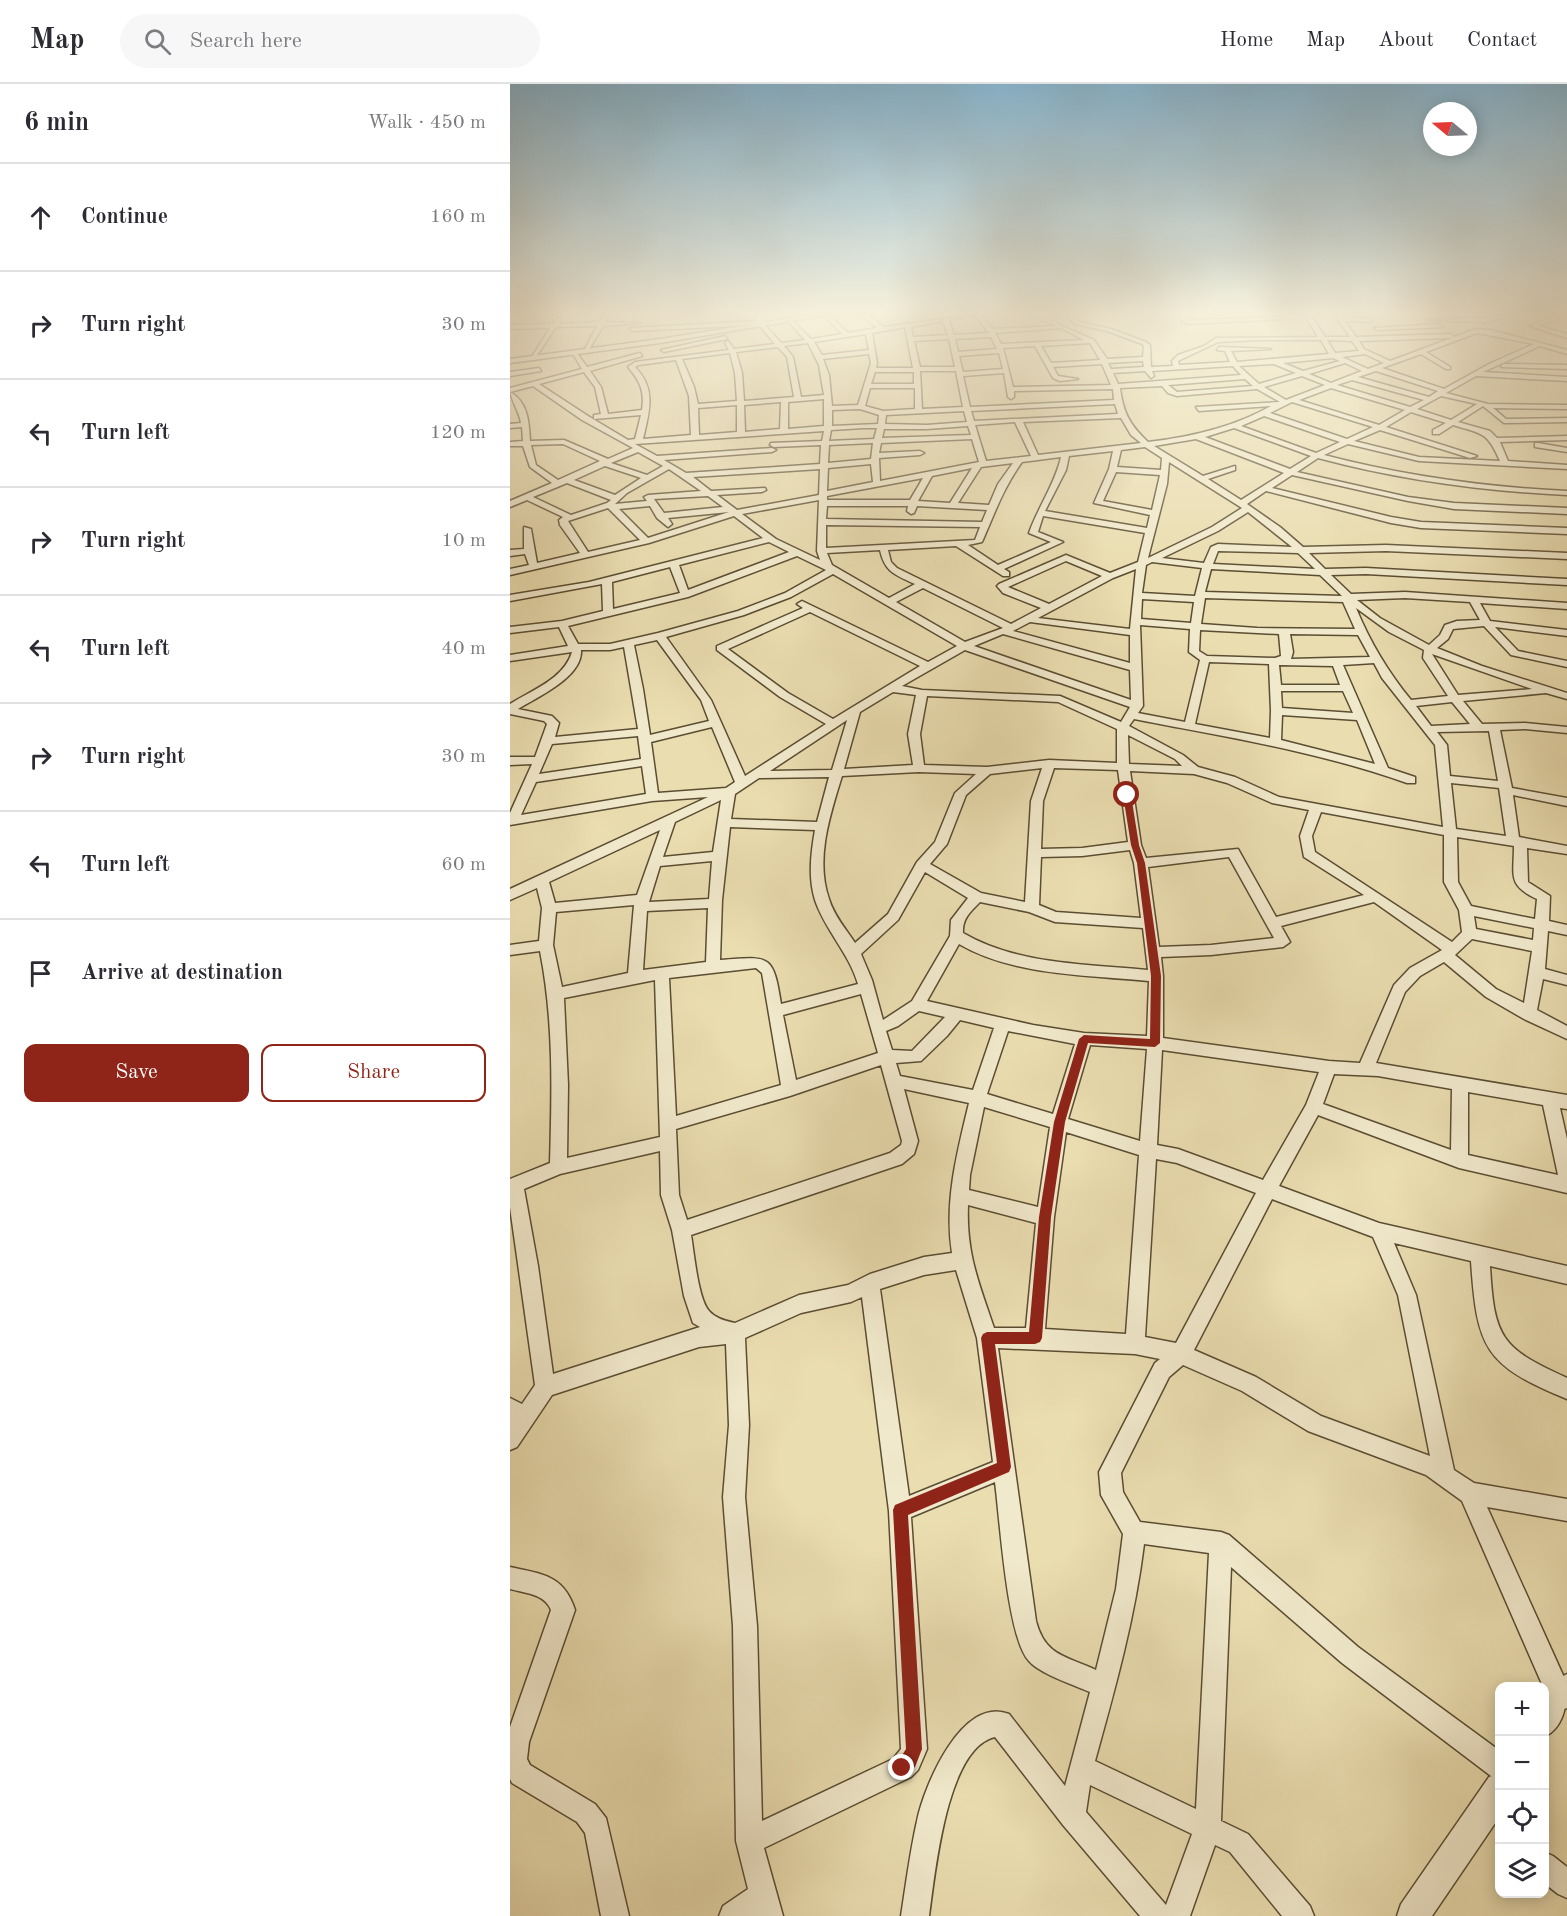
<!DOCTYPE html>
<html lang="en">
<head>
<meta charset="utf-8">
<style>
  :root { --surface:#fff; --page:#f7f7f7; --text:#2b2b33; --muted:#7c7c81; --line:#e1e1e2; --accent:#8f2418 }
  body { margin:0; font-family:"Old Standard TT",serif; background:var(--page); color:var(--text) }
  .controls { position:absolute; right:18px; bottom:18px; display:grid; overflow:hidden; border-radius:12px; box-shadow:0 3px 15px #0003 }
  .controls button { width:54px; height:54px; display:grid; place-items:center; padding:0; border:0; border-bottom:2px solid var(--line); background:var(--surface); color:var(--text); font:30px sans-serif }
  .compass { position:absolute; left:913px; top:18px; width:54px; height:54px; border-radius:50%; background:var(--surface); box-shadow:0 3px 15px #0003; rotate:289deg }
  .stop { position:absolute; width:18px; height:18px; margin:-14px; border:4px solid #8f2418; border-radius:50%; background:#fff }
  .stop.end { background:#8f2418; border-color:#fff; box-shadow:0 2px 6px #0008 }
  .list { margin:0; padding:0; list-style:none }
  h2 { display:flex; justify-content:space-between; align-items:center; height:78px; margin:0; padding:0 24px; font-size:26px }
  h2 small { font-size:20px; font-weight:400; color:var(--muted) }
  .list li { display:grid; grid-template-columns:39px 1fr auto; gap:18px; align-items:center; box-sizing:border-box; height:108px; padding:0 24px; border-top:2px solid var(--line) }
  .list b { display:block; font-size:22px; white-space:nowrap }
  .list em { font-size:20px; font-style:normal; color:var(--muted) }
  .actions { display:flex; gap:12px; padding:18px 24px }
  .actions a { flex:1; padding:14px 0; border:2px solid var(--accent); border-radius:12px; text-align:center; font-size:21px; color:var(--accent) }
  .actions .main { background:var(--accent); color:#fff }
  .icon { flex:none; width:33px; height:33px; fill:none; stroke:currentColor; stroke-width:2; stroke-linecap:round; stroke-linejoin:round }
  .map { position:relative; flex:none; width:1057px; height:1832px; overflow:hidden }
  header { display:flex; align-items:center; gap:36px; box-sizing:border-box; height:84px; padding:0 30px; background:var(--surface); border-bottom:2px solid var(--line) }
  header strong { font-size:28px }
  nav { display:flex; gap:33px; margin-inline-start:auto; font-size:21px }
  .search { width:420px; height:54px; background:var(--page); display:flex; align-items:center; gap:15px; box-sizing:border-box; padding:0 21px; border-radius:33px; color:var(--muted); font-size:22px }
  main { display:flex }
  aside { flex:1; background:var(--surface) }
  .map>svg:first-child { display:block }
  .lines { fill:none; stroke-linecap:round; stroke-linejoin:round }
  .minor-casing { stroke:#5b4d32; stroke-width:3 }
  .tertiary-casing { stroke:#5b4d32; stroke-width:3 }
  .minor { fill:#f1e9cc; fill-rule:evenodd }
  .tertiary { fill:#f1e9cc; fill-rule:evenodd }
  .route { fill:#8f2418 }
</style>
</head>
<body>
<header>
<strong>Map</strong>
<div class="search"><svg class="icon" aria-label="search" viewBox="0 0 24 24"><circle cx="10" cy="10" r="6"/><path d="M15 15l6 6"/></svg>Search here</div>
<nav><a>Home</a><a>Map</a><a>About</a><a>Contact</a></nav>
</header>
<main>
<aside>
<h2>6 min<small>Walk · 450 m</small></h2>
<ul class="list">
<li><svg class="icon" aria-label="ahead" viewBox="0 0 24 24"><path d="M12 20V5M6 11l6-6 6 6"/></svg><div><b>Continue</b></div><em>160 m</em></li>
<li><svg class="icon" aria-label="right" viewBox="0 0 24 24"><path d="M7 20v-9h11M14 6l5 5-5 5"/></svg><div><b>Turn right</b></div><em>30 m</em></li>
<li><svg class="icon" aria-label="left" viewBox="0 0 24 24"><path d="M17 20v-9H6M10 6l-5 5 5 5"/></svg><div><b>Turn left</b></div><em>120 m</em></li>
<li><svg class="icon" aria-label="right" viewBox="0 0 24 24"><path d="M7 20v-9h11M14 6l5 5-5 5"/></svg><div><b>Turn right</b></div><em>10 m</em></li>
<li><svg class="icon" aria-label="left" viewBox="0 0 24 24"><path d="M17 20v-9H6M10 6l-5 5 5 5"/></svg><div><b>Turn left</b></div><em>40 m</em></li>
<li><svg class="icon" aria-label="right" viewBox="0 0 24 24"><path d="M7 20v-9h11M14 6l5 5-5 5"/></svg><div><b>Turn right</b></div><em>30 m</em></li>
<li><svg class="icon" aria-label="left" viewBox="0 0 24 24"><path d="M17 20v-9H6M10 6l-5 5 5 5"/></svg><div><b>Turn left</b></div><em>60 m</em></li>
<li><svg class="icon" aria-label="arrive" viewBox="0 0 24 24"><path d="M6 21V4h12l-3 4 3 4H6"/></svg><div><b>Arrive at destination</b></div></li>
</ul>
<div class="actions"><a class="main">Save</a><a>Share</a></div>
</aside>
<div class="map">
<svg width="1057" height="1832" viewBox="0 0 1057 1832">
  <rect width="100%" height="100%" fill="#eaddb0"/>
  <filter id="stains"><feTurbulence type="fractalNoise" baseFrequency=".00333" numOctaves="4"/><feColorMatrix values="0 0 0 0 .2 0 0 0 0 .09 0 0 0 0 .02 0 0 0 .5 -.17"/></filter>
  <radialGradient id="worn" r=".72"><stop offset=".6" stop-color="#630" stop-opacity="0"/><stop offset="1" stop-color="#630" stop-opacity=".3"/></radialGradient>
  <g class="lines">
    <!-- minor casing -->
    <g class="minor-casing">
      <g id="minor">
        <polygon points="95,231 98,233 95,238 130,239 93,242 77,269 74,267 87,242 46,243 24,276 21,274 40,244 0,245 0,241 43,240 48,234 51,236 49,240 89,238"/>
        <path d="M246 231H252L255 241 271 259 295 256 278 237 280 234 301 255 332 250 313 231H319L338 249 367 244 352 231H358L374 243 464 231 439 236 444 251 479 249 465 231H471L483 245 547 242 519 231H527L584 256 597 275 633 273 634 262 632 260 597 247 565 240 556 231H562L569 238 601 245 636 258 640 261 641 283 663 282 662 277 668 271 694 262 706 254 808 253 795 231H801L815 253H840L825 231H831L833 233 862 235 860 238 835 237 846 253 942 250 944 253 966 245 980 246 1057 266V270L1030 262 973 288 1057 293V297L966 292 936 309 978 320 1057 321V325L983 324 996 335 1057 334V338L994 339 973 322 948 338 980 347 987 354 1057 352V356L990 358 998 377 1057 381V385L909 377 838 360 814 371C894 392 975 403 1057 407V411C972 407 890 396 808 374L787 388 898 413 944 419 1057 424V430L944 425 898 417 782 391 762 404 881 433 911 438 1057 444V450L911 444 881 439 756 407 737 420 770 443 793 463 876 461 1057 469V475L876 467 799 469 815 485 856 484 1057 495V501L856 490 821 491 841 510 895 508 1057 519V525L970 519 980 537 1057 546V552L985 543 1008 567 1057 577V583L1001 571 974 542 943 545 938 555 927 564 972 582 1057 609V615L1036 609 953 617 972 640 1015 639 1057 643V649L1015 645 990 646 1002 704 1057 714V722L1003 711 1009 753 1057 762V770L1017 764 1018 798 1040 812 1039 837 1057 841V851L1038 847 1035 885 1057 891V901L1033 895 1027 926 1057 942V955L1014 935 976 913 934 878 910 892 895 908 866 979 1057 1011V1025L1050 1024 1057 1055V1109L949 1084 808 1031 769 1102 869 1139 1057 1182V1200L980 1182C984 1254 991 1264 1057 1294V1315C974 1281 967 1264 961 1177L884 1159 906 1211 944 1386 964 1399 1057 1415V1437L977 1423 1057 1600V1624L1051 1626 1042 1623 952 1417 916 1391 798 1347 732 1307 673 1281 659 1293 611 1389 613 1408 630 1438 711 1448 719 1451 848 1563 990 1667V1695L981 1692 832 1579 721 1483 711 1737 738 1750 800 1822 804 1832H772L720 1768 705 1761 680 1832H630L553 1741 485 1653C436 1664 425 1791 419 1832H391C396 1800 400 1768 407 1737 414 1702 452 1611 499 1630L555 1702 580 1608C564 1601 530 1590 519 1577 497 1554 490 1435 485 1398L401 1433 417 1665 408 1686 401 1693 254 1764 273 1832H209L213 1822 238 1805 226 1757 223 1542 213 1413 219 1341 216 1260 189 1263 42 1311 7 1363 0 1366V1314L12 1320 25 1301 0 1123V1095L40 1079C42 1008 44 937 30 867L0 871V861L29 857 32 824 27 804 0 816V805L198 713 142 717 0 741V729L22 680 0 681V673H25L37 640 34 637 0 630V620C22 606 54 595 62 568L0 577V571L58 562 49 543 0 549V543L52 537 93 527 92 500 0 517V511L79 498 253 454 224 432 139 459 0 491V485L19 481 15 470 0 472V466L14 465V443L21 445 27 479 70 469 50 441 49 436 53 433 17 416 0 423V417L42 399 20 383 13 362H0V358L13 357 12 343 0 344V340L11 339C9 326 0 316 0 304L72 285 62 268H66L77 283 130 269 132 272 80 287 91 303 98 330 132 326C135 307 130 297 118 283L125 278 219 266 215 259 218 257 224 265 265 260 249 241 122 247 120 244 248 237ZM433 237 438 251 403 253 401 243ZM395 243 403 284H366L367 279 362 249ZM551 244 574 256 491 260 485 249ZM967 249 1024 260 979 280 934 305 872 284 911 270 936 285H940V283L916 268ZM356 250 359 266 312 271 304 258ZM481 253 487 265 448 268 445 255ZM942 254 880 277 854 265 849 257ZM439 255 445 283H410L404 257ZM750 256H811L819 270 727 278 721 267 761 265 709 263 707 266 715 267 720 278 669 281 668 277 708 258ZM817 256 842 257 849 267 825 269ZM298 259 309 281 314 311 291 313 283 273 274 262ZM580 259 590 276 541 279 531 262ZM525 262 543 294 550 297 568 295 548 292 543 283 592 280 601 301 503 303 493 264ZM268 263 277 273 284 313 234 317 232 289 226 268ZM220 269 225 289 227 317 188 320 184 303 172 275ZM489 269 493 285 453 288 449 272ZM359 270 361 279 348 321 322 322 319 291 313 275ZM855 270 874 279 858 285 832 273ZM823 274 830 277 793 287 773 279ZM166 276 179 312 181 351 133 355C139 328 147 305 125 283L129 281ZM633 277 634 283 601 285 598 279ZM835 279 852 287 821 299 799 290ZM764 280 786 289 749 300 729 282ZM723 282 731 291 608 300 603 289 635 287 641 294 644 292 642 287ZM410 287H446L453 323 412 325ZM866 287 928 307 919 313 848 293ZM74 288 85 303 91 330 84 331V335L131 331 125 355 118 356 78 332 29 300ZM365 288H404V300H361ZM494 289 498 313 501 315 504 313V307L603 305 604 316 460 323 453 292ZM792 292 815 301 776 316 754 303ZM735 295 743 302 667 308 658 301ZM842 296 914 316 900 323 827 301ZM23 302 72 336 123 364 98 375 54 356 20 357C19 338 18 318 0 308ZM652 302 658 309 667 312 747 305 770 318 686 323 689 327 761 322C724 343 681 353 638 358 620 341 613 329 610 304ZM360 304H405V325L373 327 355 322ZM821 304 895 326 869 341 789 316ZM931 312 967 320 941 336 907 325ZM314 315V342L278 345V318ZM271 318 270 345 235 348 234 321ZM782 318 863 343 837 355 760 329ZM605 320 608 330 464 337 461 327ZM227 321V348L189 351 188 324ZM350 325 369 331 368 340 322 342V326ZM454 327 457 338 417 341 375 340 376 331ZM901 328 936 339 923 346V350H929L943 341C972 350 977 347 990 377L909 373 844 357 870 346 960 374 967 372 876 343ZM754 332 830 358 806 369 731 342ZM611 334 621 351 631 359 528 371 513 338ZM505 338 521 372 476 377 465 341ZM458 342 461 351 372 354 374 345H417ZM354 344H367L364 355 319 357 321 346ZM724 344 801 372 780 385 695 353ZM314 347 312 357 261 359 260 361 264 363 311 361 310 380 176 389 154 376 262 368 266 366 262 364 147 372 125 360ZM462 355 469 378 370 397 369 374 410 371 414 369 410 367 369 369 371 359ZM686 355 774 389 731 416 698 395 725 386V382L693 392 644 362ZM363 359 361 375 318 379 319 361ZM53 360 90 377 48 396 26 381 21 361ZM635 363 652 374 651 386 607 383 611 366ZM603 367 599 385 584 419 640 431 637 444 535 427 556 386 559 372ZM128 368 153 382 137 391 101 379ZM551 373C545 400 528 423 519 449L541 458 488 481 458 461 472 458C484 431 493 404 512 378ZM659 378 732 424 702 443 638 474 657 400ZM503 379 488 400 479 421 448 419 471 383ZM361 380 363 398 317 407 318 384ZM95 382 131 394 105 411 64 396ZM462 384 440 419 408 417 422 392ZM159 385 191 407 138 411 134 413 137 417 105 420 117 409ZM310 385 309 411 227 426 207 411 252 408 256 406 255 404 201 407 183 393ZM606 388 650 391 642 426 593 417ZM413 394 400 416H317V412ZM57 399 101 416 97 419 61 431 23 413ZM198 412 213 423 154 429 144 415ZM309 416 307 467 310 476 266 455 232 430ZM140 422 147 434 158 443 162 440 158 434 219 428 138 454 109 425ZM317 422H398L397 427 401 430 404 429 407 422 477 426 472 438 316 435ZM98 424 130 456 78 468 58 437ZM738 428 782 463 708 460 701 463 694 479 652 474 708 447ZM533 432 635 449 628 478 600 489 556 471 489 500 487 502 493 509 531 524 501 540 387 484 381 478 378 466 446 462 493 492H499V488L494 485 553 458 528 448ZM316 441 470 443 465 456 316 464ZM259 458 279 468 178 506 169 481ZM370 466C375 489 386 491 405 500L379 514 322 481 317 469ZM708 467 788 469 805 485 703 480ZM287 472 316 486 275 509 228 527 148 549 100 560H68L58 542 178 513ZM556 477 592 492 539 520 498 503ZM642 478 692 484 685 512 632 509 636 481ZM160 483 170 509 103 525 102 498ZM626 485 620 545 528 534 603 494ZM701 485 810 491 832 512 695 508ZM323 490 447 562 418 578 292 517 287 520 293 524 207 562V566L270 613 316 640 235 692 201 616 156 553 234 531 281 513ZM413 504 493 544 455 558 386 518ZM695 514 833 518 845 545 747 544 691 540ZM895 514 960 518 970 536 947 537 935 541 930 551 919 561 870 534 847 516ZM632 515 684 518 681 539 631 535ZM846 524 879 548 914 566 913 574 938 612 901 616C878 588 860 558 846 524ZM300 528 410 582 323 635 278 609 218 565ZM520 538 620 551V579L503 547ZM630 541 680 545 679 568 690 576 675 638 628 629 633 622ZM690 546 769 550 771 572 765 574 697 572 689 567ZM493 550 620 586 621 616 464 562ZM780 550 848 551 860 573 781 575 783 568ZM147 556 191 616 199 637 140 651 133 605 124 561ZM114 563 128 645 45 653 49 639 42 632 8 625C27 613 73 593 71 566H100ZM455 566 620 623 611 638 550 612 412 606 392 602ZM922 570 1022 605 948 611ZM699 578 759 580 761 627 760 654 685 640ZM864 579 872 594 925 661 933 743 769 713 725 693 688 683 673 671 619 642 624 635C716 653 807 667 897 699H905V693L878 684 833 581ZM769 581 823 582 830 601H771ZM771 607H833L843 629 772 624ZM383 608 406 611 398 650 403 681 334 685 350 628ZM417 612 548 618 607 645V679L539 676 477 683 414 681 410 650ZM942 618 960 640 921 642 906 622ZM772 631 847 636 865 680 771 656ZM337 636 322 686 260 687 328 642ZM202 643 225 698 216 704 148 709 141 658ZM979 647 988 697 940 692 937 661 927 648ZM618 651 665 675 672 682 619 680ZM128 652 131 675 29 690 42 660ZM132 682 136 710 11 731 26 698ZM532 684 521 717 515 818 471 809 420 780 437 760 456 711 480 690ZM544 684 608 686 618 758 572 764 531 765 533 717ZM620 687 684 690 717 699 762 719 799 726 790 752 794 773 854 811 766 833 728 765 636 774 631 761ZM409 688 466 690 445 709 425 758 407 778 378 830 345 859C336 845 324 832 319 815 305 775 320 731 332 692ZM319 693 307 738 221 735 225 710 249 694ZM941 699 989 704 996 752 946 745ZM211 716 203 768 153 773 165 738ZM811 728 934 751V798L949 826 952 848 942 858 805 768 802 752ZM220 743 305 746C301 769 298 793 305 816 315 846 339 869 348 900L271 920C263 868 259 873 210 876L212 816ZM150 746 127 811 45 819 39 798ZM947 753 1004 762C1004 792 997 801 1027 815L1025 835 961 822 948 798ZM620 766 624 779 631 834 546 828 529 821 531 773 572 772ZM719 773 764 854 701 861 649 863 638 783ZM202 777 199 815 139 818 150 782ZM415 788 458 814 441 836 440 852 402 917 373 936 362 896 351 870 388 836ZM470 818 519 828 545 838 633 844 638 886C576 880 508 881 453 849 452 835 460 828 470 818ZM864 818 932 866 900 884 884 901 850 979 819 977 653 954V892L651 873 701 871 773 863 780 858 771 842ZM124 821 118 889 52 903 43 861 46 828ZM198 824 196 878 133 886 137 827ZM964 832 1024 844 1023 856 966 845ZM962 855 1022 867 1014 919 986 905 945 871ZM449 860C504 892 577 891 639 897L637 952 574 949 523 941 417 917ZM246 884 252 889 271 1001 166 1032 159 894ZM145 896 150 1053 57 1074 58 1001 54 914ZM351 910 368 969 286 996 273 931ZM409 927 435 933 402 967 382 966 376 947 388 942ZM450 936 484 944 463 1006 390 992 386 979 411 977 437 952ZM498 947 565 960 543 1030 477 1010ZM580 961 637 965 630 1057 558 1035ZM652 966 809 988 796 1021 753 1096 668 1065 647 1061ZM371 981 392 1057 391 1061 380 1069 177 1136 169 1111 166 1045 280 1012ZM824 990 868 992 942 1005 941 1066 813 1020ZM394 1005 459 1019C447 1069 434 1118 442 1169L414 1173 360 1190 338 1201 289 1211 225 1239C215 1237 205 1234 199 1227 188 1215 184 1168 181 1151L392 1080 404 1070 408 1057ZM958 1008 1033 1021 1048 1091 958 1071ZM474 1023 540 1043 528 1123 459 1106 460 1091ZM556 1048 629 1071 616 1250 535 1245 544 1133ZM150 1067 151 1111 162 1146 174 1212 183 1239 190 1243 43 1290 28 1182 14 1105 50 1090ZM646 1075 667 1079 746 1109 666 1259 635 1253ZM762 1115 863 1153 888 1211 920 1372 811 1332 746 1293 684 1266ZM458 1121 526 1139 516 1244H484C469 1199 456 1170 458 1121ZM446 1186 467 1254 483 1378 399 1412 370 1205 414 1191ZM352 1213 379 1427 391 1665 383 1675 252 1737 247 1542 235 1413 239 1341 235 1254 291 1229 341 1218ZM488 1264 625 1270 650 1275 645 1279 589 1388 591 1411 613 1450 606 1505 586 1586C556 1572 535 1572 526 1537ZM634 1460 699 1469 686 1725 585 1677C605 1605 625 1534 634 1460ZM580 1701 682 1750 656 1821 576 1728Z"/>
        <polygon points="669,231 675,231 676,235 679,236 770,233 773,235 679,240 671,237"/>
        <polygon points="993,231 1005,231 975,238 917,236 975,234"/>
        <polygon points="1049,231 1057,231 1029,242 1057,250 1057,254 1020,242"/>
        <polygon points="931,240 933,243 867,246 864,244"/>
        <polygon points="215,252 217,255 154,268 151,266"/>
        <polygon points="993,280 1057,281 1057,285 991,283"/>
        <polygon points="29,284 31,287 0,292 0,288"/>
        <polygon points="1028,359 1057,364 1057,368 1025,363 1025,359"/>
        <path d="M0 1483C32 1490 54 1491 65 1526L19 1658 17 1675 20 1681 85 1720 96 1734 119 1832H91L75 1749 67 1738 2 1699 0 1695V1643L41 1526C35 1510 15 1509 0 1505Z"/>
        <polygon points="1034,1768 1043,1772 1057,1783 1057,1814 1048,1810 1034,1799"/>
      </g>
    </g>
    <!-- tertiary casing -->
    <g class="tertiary-casing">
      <g id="tertiary">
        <polygon points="301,231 317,231 150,259 0,279 0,275 150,255"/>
        <path d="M1057 1590C1057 1615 1057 1642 1034 1653 1034 1628 1030 1602 1057 1590Z"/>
        <polygon points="990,1689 990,1732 922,1832 887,1832 891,1820 979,1693"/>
      </g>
    </g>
    <!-- minor -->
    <use href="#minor" class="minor"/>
    <!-- tertiary -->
    <use href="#tertiary" class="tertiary"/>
  </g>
  <!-- sky -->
  <linearGradient id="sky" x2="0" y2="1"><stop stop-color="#88b7d2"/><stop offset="0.47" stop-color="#f6f0db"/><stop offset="1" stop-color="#f6f0db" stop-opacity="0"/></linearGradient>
  <rect width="1057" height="487" fill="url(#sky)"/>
  <!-- route -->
  <polygon class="route" points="617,709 621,711 629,761 635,779 651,892 650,959 645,963 578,959 555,1038 541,1133 532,1254 530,1258 525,1260 485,1260 501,1383 499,1388 398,1431 412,1665 405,1683 392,1692 386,1690 384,1684 396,1665 383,1426 385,1421 487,1379 471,1254 473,1250 477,1248 519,1248 529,1133 544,1038 569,955 574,951 640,955 641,892 627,779 621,761 613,711"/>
  <rect width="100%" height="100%" filter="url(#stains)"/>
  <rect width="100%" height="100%" fill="url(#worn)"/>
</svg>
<div class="controls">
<button>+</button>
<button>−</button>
<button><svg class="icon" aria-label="locate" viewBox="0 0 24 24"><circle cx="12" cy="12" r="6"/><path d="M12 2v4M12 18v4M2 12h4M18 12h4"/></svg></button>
<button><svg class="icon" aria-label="layers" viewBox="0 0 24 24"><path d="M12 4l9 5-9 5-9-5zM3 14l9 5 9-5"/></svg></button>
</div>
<svg class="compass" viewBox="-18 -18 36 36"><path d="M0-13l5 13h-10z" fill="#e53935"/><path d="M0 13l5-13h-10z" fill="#7c7c81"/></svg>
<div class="stop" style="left:617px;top:711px"></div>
<div class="stop end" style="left:392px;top:1684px"></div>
</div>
</main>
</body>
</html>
